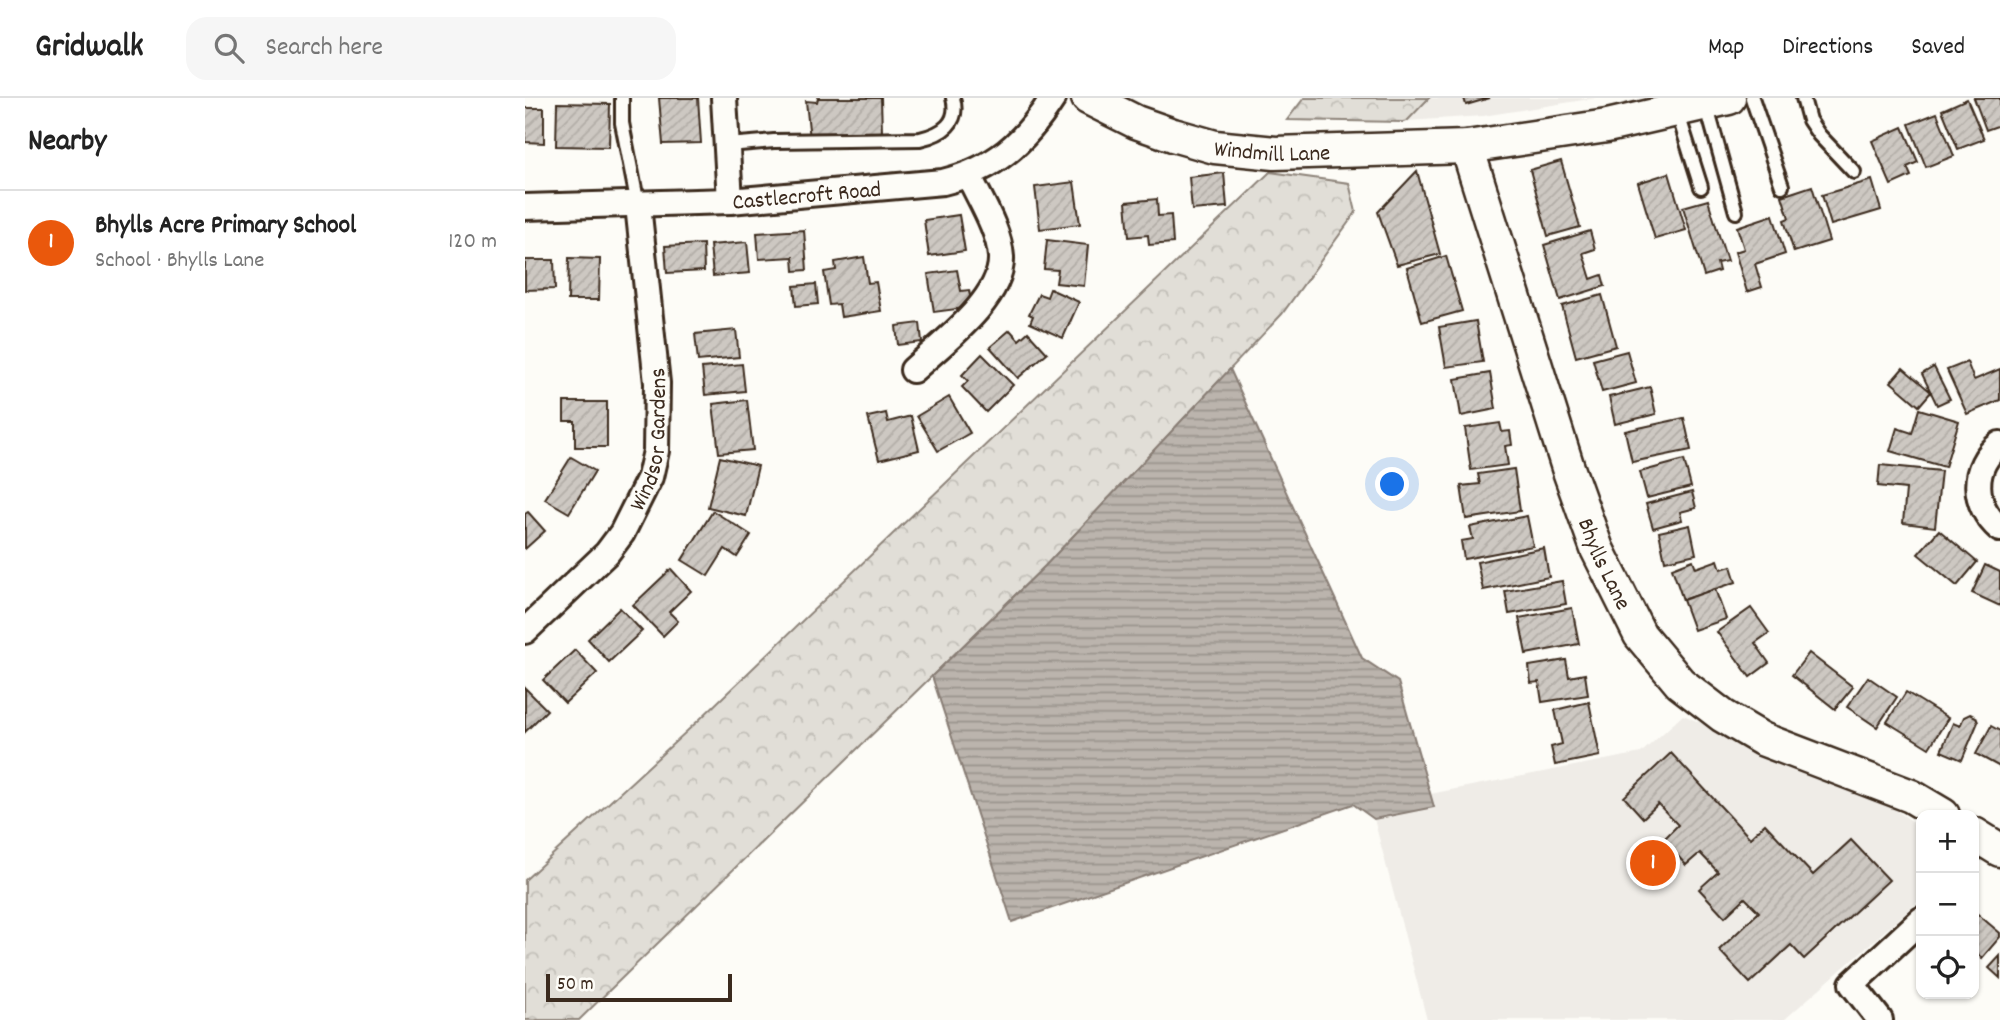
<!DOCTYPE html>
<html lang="en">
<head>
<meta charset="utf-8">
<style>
  :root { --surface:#fff; --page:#f6f6f6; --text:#222; --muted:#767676; --line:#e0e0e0; --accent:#ea580c }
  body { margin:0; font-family:Dekko,sans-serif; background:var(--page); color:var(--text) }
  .controls { position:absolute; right:21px; bottom:21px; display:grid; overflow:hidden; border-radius:14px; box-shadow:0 2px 5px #0004 }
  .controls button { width:63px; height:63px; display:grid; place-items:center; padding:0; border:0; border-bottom:2px solid var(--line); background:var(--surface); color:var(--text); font:35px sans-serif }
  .scale { position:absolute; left:21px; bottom:18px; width:186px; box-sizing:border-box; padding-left:7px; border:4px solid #3b2a1e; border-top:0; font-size:19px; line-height:24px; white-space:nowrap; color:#3b2a1e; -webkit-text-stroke:5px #fdfcf7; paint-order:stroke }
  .you { position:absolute; left:868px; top:387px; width:24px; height:24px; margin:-18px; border:5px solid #fff; border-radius:50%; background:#1a73e8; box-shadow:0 0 0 10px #1a73e833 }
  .badge { display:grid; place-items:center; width:46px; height:46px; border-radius:50%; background:var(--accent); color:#fff; font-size:23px; font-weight:700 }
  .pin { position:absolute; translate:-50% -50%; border:4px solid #fff; box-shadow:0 2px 7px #0006 }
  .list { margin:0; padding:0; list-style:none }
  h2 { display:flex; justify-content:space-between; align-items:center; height:91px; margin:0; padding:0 28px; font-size:30px }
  h2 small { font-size:23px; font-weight:400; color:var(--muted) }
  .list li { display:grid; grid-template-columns:46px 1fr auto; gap:21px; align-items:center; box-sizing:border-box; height:105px; padding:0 28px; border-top:2px solid var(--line) }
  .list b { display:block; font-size:26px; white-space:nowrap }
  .list p { margin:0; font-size:23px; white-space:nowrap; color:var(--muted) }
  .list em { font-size:23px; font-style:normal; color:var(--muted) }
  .icon { flex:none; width:38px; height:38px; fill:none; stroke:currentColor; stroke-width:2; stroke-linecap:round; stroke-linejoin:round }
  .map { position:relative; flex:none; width:1475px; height:922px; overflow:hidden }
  header { display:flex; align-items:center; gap:42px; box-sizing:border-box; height:98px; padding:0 35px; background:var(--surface); border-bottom:2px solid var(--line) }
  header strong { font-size:33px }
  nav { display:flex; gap:38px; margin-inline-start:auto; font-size:24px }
  .search { width:490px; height:63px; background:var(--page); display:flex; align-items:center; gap:18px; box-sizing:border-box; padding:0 24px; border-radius:21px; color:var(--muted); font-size:26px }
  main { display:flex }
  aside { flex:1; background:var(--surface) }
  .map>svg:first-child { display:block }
  .built { fill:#efece7 }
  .park { fill:url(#park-crowns); stroke:#8e847a; stroke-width:2 }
  .water { fill:url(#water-rules); stroke:#887d74; stroke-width:2 }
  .building { fill:url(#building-hatch); stroke:#3b2a1e; stroke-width:2 }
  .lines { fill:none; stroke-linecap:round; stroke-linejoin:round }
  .service-casing { stroke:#3b2a1e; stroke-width:18 }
  .minor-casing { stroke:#3b2a1e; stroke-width:30 }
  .tertiary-casing { stroke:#3b2a1e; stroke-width:37 }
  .service { stroke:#fdfcf7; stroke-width:12 }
  .minor { stroke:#fdfcf7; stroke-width:24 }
  .tertiary { stroke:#fdfcf7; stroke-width:32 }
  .labels { text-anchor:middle; stroke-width:6; stroke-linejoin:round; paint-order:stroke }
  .street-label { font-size:23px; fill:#3b2a1e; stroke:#fdfcf7 }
</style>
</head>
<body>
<header>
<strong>Gridwalk</strong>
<div class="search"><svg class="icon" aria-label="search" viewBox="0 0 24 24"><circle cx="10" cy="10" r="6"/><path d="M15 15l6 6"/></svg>Search here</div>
<nav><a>Map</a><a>Directions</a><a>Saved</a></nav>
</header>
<main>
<aside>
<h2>Nearby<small></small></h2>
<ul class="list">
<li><span class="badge">1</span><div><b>Bhylls Acre Primary School</b><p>School · Bhylls Lane</p></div><em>120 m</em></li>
</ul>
</aside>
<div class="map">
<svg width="1475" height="922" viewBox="0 0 1475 922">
  <defs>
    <pattern id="park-crowns" width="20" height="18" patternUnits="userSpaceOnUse" patternTransform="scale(1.75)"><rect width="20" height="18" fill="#e1ded7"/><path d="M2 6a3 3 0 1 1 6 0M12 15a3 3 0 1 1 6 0" fill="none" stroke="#c2bfb8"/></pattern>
    <pattern id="water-rules" width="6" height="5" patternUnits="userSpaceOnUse" patternTransform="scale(1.75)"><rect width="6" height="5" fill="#bbb4ad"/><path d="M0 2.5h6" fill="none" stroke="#99938c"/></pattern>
    <pattern id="building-hatch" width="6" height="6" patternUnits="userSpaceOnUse" patternTransform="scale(1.75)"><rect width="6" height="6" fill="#cdc8c2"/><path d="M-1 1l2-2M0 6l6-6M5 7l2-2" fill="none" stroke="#b1aca6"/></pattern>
  </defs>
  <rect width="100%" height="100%" fill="#fdfcf7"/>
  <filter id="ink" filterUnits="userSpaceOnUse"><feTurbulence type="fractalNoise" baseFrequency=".0143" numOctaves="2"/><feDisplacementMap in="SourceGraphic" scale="14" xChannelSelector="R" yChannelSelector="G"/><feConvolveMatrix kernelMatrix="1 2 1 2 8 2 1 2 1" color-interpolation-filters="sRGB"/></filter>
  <g filter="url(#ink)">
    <!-- built -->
    <g class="built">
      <polygon points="904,0 1071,0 958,18 882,23"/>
      <polygon points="1158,617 1360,705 1396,729 1396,801 1259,922 902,922 849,721 908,709 905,696 1116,655"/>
    </g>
    <!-- park -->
    <g class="park">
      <polygon points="779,0 904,0 882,23 878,24 762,22"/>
      <polygon points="745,74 824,85 831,114 757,216 520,468 54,922 0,922 0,782 174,622"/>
    </g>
    <!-- water -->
    <polygon class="water" points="705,271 837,560 873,584 909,709 849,721 828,706 487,824 407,578 520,468"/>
    <!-- building -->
    <g class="building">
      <polygon points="134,0 173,0 176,45 138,46"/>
      <polygon points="293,0 356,0 357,34 285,41 281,3 292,4"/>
      <polygon points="939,0 965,0 941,7"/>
      <polygon points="1449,0 1475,0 1475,27 1461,32"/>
      <polygon points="1442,1 1459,41 1433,51 1417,12"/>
      <polygon points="32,5 85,6 84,49 31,48"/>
      <polygon points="0,10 19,10 19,45 0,44"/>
      <polygon points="1412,15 1429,58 1401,69 1384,26"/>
      <polygon points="1378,29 1393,64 1382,69 1386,78 1366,87 1347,43"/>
      <polygon points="1036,63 1055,129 1023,138 1005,72"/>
      <polygon points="892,73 915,156 872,167 853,114"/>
      <polygon points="699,75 702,109 667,112 664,79"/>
      <polygon points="1144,75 1161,132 1130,141 1113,85"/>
      <polygon points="1347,82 1356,112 1306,127 1297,97"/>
      <polygon points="549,84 555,126 515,131 510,89"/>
      <polygon points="1287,88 1304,143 1269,154 1259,122 1264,120 1257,98"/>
      <polygon points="632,101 633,118 646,117 648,145 624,147 623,137 604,139 601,104"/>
      <polygon points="1183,102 1202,163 1192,165 1194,173 1179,178 1158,109"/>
      <polygon points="434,117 440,153 404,158 399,122"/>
      <polygon points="1248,117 1260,156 1230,166 1237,189 1222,194 1210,154 1219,151 1212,129"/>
      <polygon points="279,132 282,172 269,173 268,159 234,161 232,135"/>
      <polygon points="1065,133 1070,151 1058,155 1066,181 1077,177 1080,188 1035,202 1019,147"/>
      <polygon points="522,142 563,147 559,188 531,185 533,172 519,171"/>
      <polygon points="222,144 225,175 188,178 185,147"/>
      <polygon points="178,146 179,173 142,175 140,148"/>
      <polygon points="921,158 937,213 897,224 882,170"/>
      <polygon points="339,159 343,185 351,184 356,213 316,219 314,206 304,207 299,174 311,172 310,164"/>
      <polygon points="44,160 75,161 74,202 43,202"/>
      <polygon points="0,162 29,162 30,191 0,192"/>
      <polygon points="432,172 436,193 444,192 447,209 409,214 403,176"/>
      <polygon points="291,186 293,206 271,208 269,188"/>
      <polygon points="525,191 554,204 538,240 505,225 508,218 504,216 514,196 522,199"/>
      <polygon points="1077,197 1091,248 1051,259 1037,208"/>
      <polygon points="951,223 958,264 921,269 914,229"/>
      <polygon points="395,225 397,244 373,247 371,228"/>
      <polygon points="211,232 214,259 173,263 170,236"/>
      <polygon points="485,232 494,242 503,234 522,255 493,280 465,249"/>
      <polygon points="1102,253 1111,285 1077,294 1068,262"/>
      <polygon points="457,256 488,287 461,314 437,289 443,283 437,277"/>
      <polygon points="1442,264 1449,282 1475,271 1475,302 1442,316 1422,272"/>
      <polygon points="217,266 220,293 180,297 177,270"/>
      <polygon points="1409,269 1425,301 1412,307 1397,276"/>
      <polygon points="1378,270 1406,294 1394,308 1366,284"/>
      <polygon points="965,275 971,311 936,318 930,281"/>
      <polygon points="1125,289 1131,316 1090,326 1084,299"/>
      <polygon points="424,299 445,335 413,353 392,318"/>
      <polygon points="222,302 228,352 194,355 188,306"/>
      <polygon points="39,304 82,304 82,349 50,349 50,323 39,323"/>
      <polygon points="1394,311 1434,323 1420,369 1365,353 1372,330 1387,335"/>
      <polygon points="361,315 363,324 386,318 394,352 354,362 343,319"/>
      <polygon points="1159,320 1166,352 1107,364 1100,333"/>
      <polygon points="975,325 977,334 985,333 987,347 980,348 983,367 946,372 940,330"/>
      <polygon points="46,359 70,373 44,415 20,401"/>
      <polygon points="195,359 233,368 221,418 183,409"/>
      <polygon points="1159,362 1166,389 1122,400 1115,374"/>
      <polygon points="1355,367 1416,373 1410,429 1378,425 1381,391 1353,388"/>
      <polygon points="989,371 995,413 941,421 936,388 955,386 953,376"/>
      <polygon points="1167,394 1171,410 1155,414 1157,422 1128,430 1121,406"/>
      <polygon points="188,413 226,437 212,459 200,451 183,478 157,462"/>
      <polygon points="3,414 20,433 0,451 0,416"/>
      <polygon points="1002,418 1008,448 939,461 936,443 948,441 945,429"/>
      <polygon points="1165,427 1171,456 1140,463 1134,434"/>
      <polygon points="1414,432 1452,464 1432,488 1393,456"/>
      <polygon points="1019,450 1024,479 958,492 952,464"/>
      <polygon points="1168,462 1171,470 1193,462 1196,471 1206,468 1211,484 1158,502 1147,470"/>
      <polygon points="1460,467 1475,474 1475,508 1447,495"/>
      <polygon points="146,471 166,493 144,514 153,523 138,538 108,507"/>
      <polygon points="1037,483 1041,506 984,516 980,493"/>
      <polygon points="1190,491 1201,521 1169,532 1158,502"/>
      <polygon points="95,510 117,533 84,564 63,541"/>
      <polygon points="1047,510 1054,546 1001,556 994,520"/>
      <polygon points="1226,510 1244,535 1230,545 1244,565 1225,579 1192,534"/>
      <polygon points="50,552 72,575 40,605 18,582"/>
      <polygon points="1284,555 1328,589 1310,611 1267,577"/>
      <polygon points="1041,562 1044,579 1060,576 1063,597 1017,604 1014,584 1006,585 1004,568"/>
      <polygon points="1343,579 1372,599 1352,629 1322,609"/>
      <polygon points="0,590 22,612 0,634"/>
      <polygon points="1381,594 1423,620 1404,650 1362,624"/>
      <polygon points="1064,604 1075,658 1030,667 1026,649 1037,646 1030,612"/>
      <polygon points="1445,616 1451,619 1453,624 1437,662 1416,653 1428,625 1435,628 1439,619"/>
      <polygon points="1466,628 1475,633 1475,669 1451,656"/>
      <polygon points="1146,655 1225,740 1240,726 1288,777 1326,742 1364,782 1279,861 1266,847 1225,885 1194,852 1234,814 1220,800 1200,819 1174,791 1193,774 1175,755 1161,767 1138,742 1153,727 1133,706 1118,720 1099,699"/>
      <polygon points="1449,813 1475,835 1475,839 1457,860 1449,853"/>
      <polygon points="1475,858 1475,880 1464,870"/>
    </g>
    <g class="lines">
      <!-- service casing -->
      <g class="service-casing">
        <g id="service">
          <polyline points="97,0 97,25 113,107"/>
          <polyline points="1227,0 1257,88"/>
          <polyline points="1278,0 1284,22 1294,37 1329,74"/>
          <polyline points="1181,6 1211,114"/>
          <polyline points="1152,13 1176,89"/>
          <path d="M203 47 249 43 395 41C417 36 435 25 428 0"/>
        </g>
      </g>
      <!-- minor casing -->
      <g class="minor-casing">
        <g id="minor">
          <polyline points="199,0 205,103"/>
          <path id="s1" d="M0 109 205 103 418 84C470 71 499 45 528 0"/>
          <path d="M388 272C416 246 478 201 476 159 474 131 455 102 444 78"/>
          <path d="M1475 346C1445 369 1447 407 1475 431"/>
          <path id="s2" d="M0 533 82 455 97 435 125 379 131 353 132 285 113 107"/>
          <polyline points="1355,922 1327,886 1396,822"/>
        </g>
      </g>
      <!-- tertiary casing -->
      <g class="tertiary-casing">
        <g id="tertiary">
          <path id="s3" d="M563 0 611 24 648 37 690 49 750 55 942 49 1082 28 1204 0"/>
          <path id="s4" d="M942 49 1043 370 1072 451 1115 537 1155 585 1198 618 1237 641 1386 698 1418 717"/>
          <polyline points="1449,736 1475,752"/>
        </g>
      </g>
      <!-- service -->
      <use href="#service" class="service"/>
      <!-- minor -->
      <use href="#minor" class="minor"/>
      <!-- tertiary -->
      <use href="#tertiary" class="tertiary"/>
    </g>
  </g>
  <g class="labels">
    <!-- street labels -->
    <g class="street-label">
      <text dy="8" stroke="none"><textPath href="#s3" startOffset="194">Windmill Lane</textPath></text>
      <text dy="8" stroke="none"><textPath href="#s1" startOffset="282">Castlecroft Road</textPath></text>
      <text dy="8" stroke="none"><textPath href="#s2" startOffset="238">Windsor Gardens</textPath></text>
      <text dy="8" stroke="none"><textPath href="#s4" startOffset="439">Bhylls Lane</textPath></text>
    </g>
  </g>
</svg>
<div class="controls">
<button>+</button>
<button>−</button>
<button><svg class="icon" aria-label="locate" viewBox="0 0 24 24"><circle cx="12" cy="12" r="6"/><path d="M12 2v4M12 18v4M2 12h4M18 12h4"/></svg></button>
</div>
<div class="scale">50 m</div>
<div class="you"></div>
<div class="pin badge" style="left:1128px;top:765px">1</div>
</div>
</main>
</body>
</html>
